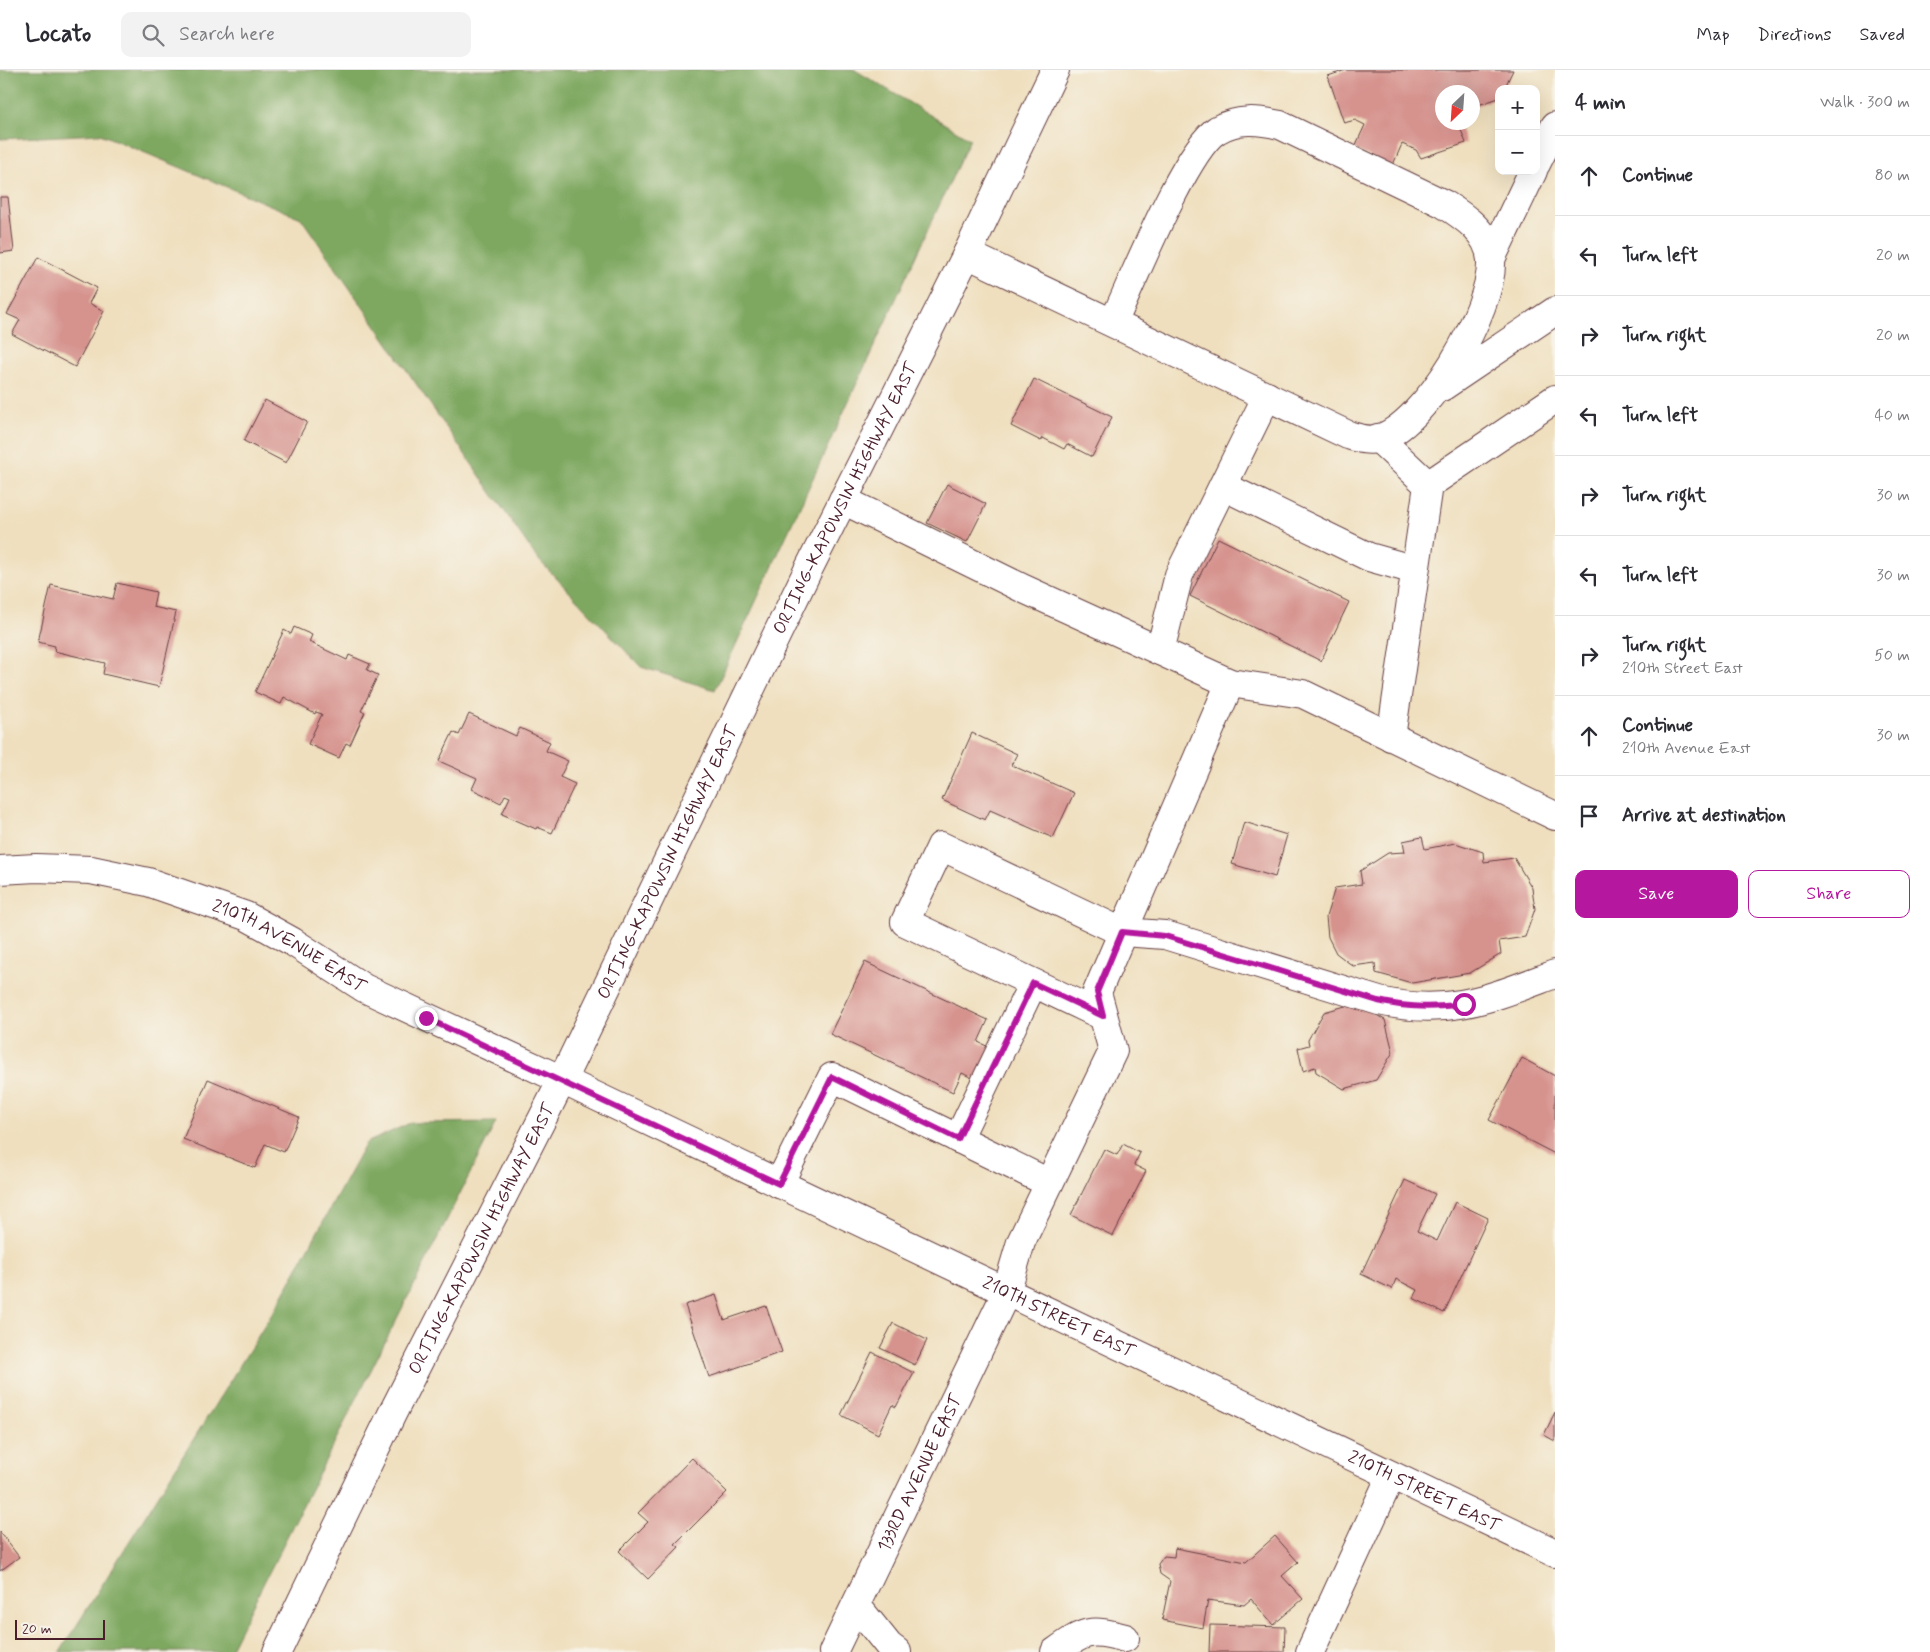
<!DOCTYPE html>
<html lang="en">
<head>
<meta charset="utf-8">
<style>
  :root { --surface:#fff; --page:#f2f2f3; --text:#2b2b33; --muted:#7c7c81; --line:#e1e1e2; --accent:#b5179e }
  body { margin:0; font-family:Mynerve,sans-serif; background:var(--page); color:var(--text) }
  .controls { position:absolute; right:15px; top:15px; display:grid; overflow:hidden; border-radius:10px; box-shadow:0 5px 20px #0002 }
  .controls button { width:45px; height:45px; display:grid; place-items:center; padding:0; border:0; border-bottom:1px solid var(--line); background:var(--surface); color:var(--text); font:25px sans-serif }
  .compass { position:absolute; left:1435px; top:15px; width:45px; height:45px; border-radius:50%; background:var(--surface); box-shadow:0 5px 20px #0002; rotate:205deg }
  .scale { position:absolute; left:15px; bottom:12px; width:90px; box-sizing:border-box; padding-left:5px; border:2px solid #4a1f2b; border-top:0; font-size:14px; line-height:18px; white-space:nowrap; color:#4a1f2b; -webkit-text-stroke:4px #f7f3e8; paint-order:stroke }
  .stop { position:absolute; width:15px; height:15px; margin:-11px; border:4px solid #b5179e; border-radius:50%; background:#fff }
  .stop.end { background:#b5179e; border-color:#fff; box-shadow:0 1px 5px #0008 }
  .list { margin:0; padding:0; list-style:none }
  h2 { display:flex; justify-content:space-between; align-items:center; height:65px; margin:0; padding:0 20px; font-size:21px }
  h2 small { font-size:16px; font-weight:400; color:var(--muted) }
  .list li { display:grid; grid-template-columns:32px 1fr auto; gap:15px; align-items:center; box-sizing:border-box; height:80px; padding:0 20px; border-top:1px solid var(--line) }
  .list b { display:block; font-size:19px; white-space:nowrap }
  .list p { margin:0; font-size:16px; white-space:nowrap; color:var(--muted) }
  .list em { font-size:16px; font-style:normal; color:var(--muted) }
  .actions { display:flex; gap:10px; padding:15px 20px }
  .actions a { flex:1; padding:11px 0; border:1px solid var(--accent); border-radius:10px; text-align:center; font-size:18px; color:var(--accent) }
  .actions .main { background:var(--accent); color:#fff }
  .icon { flex:none; width:28px; height:28px; fill:none; stroke:currentColor; stroke-width:2; stroke-linecap:round; stroke-linejoin:round }
  .map { position:relative; flex:none; width:1555px; height:1582px; overflow:hidden }
  header { display:flex; align-items:center; gap:30px; box-sizing:border-box; height:70px; padding:0 25px; background:var(--surface); border-bottom:1px solid var(--line) }
  header strong { font-size:24px }
  nav { display:flex; gap:28px; margin-inline-start:auto; font-size:18px }
  .search { width:350px; height:45px; background:var(--page); display:flex; align-items:center; gap:12px; box-sizing:border-box; padding:0 18px; border-radius:10px; color:var(--muted); font-size:19px }
  main { display:flex }
  aside { flex:1; background:var(--surface) }
  .map>svg:first-child { display:block }
  .forest { fill:#7ea860; stroke:#646446 }
  .building { fill:#d6928d }
  .lines { fill:none; stroke-linecap:round; stroke-linejoin:round }
  .minor-casing { stroke:#633c41; stroke-width:30 }
  .major-casing { stroke:#633c41; stroke-width:30 }
  .minor { stroke:#fff; stroke-width:28 }
  .major { stroke:#fff; stroke-width:28 }
  .route { stroke:#b5179e; stroke-width:6 }
  .labels { text-anchor:middle; stroke-width:4.5; stroke-linejoin:round; paint-order:stroke }
  .street-label { font-size:18px; fill:#4a1f2b; stroke:#f7f3e8 }
</style>
</head>
<body>
<header>
<strong>Locato</strong>
<div class="search"><svg class="icon" aria-label="search" viewBox="0 0 24 24"><circle cx="10" cy="10" r="6"/><path d="M15 15l6 6"/></svg>Search here</div>
<nav><a>Map</a><a>Directions</a><a>Saved</a></nav>
</header>
<main>
<div class="map">
<svg width="1555" height="1582" viewBox="0 0 1555 1582">
  <rect width="100%" height="100%" fill="#f7f3e8"/>
  <filter id="ink" filterUnits="userSpaceOnUse"><feTurbulence type="fractalNoise" baseFrequency=".02" numOctaves="2"/><feDisplacementMap in="SourceGraphic" scale="10" xChannelSelector="R" yChannelSelector="G"/><feConvolveMatrix kernelMatrix="1 2 1 2 8 2 1 2 1" color-interpolation-filters="sRGB"/></filter>
  <filter id="wash" filterUnits="userSpaceOnUse"><feTurbulence type="fractalNoise" baseFrequency=".0096" numOctaves="4" result="noise"/><feDisplacementMap in="SourceGraphic" scale="20" xChannelSelector="R" yChannelSelector="G"/><feGaussianBlur stdDeviation="1.12" result="paint"/><feColorMatrix in="noise" values="0 0 0 0 0 0 0 0 0 0 0 0 0 0 0 0 0 1.4 0 .05"/><feComposite in="paint" operator="in"/></filter>
  <g filter="url(#wash)">
    <rect width="100%" height="100%" fill="#efdfbe"/>
    <!-- forest -->
    <g class="forest">
      <polygon points="0,0 855,0 970,69 715,620 641,597 537,488 301,148 100,64 0,69"/>
      <polygon points="496,1052 229,1582 60,1582 277,1236 366,1073 410,1053"/>
    </g>
    <g id="blocks">
      <!-- building -->
      <g class="building">
        <polygon points="1346,0 1513,0 1504,19 1499,19 1499,28 1472,37 1472,22 1442,22 1442,52 1458,52 1466,73 1421,88 1416,80 1402,74 1392,97 1354,79 1365,55 1355,50 1344,53 1328,6"/>
        <polygon points="0,127 8,127 14,181 0,183"/>
        <polygon points="38,187 97,218 89,233 104,241 75,297 12,264 20,250 7,244"/>
        <polygon points="1034,309 1112,347 1092,387 1067,374 1064,379 1043,368 1041,371 1011,356"/>
        <polygon points="265,330 307,352 286,393 244,371"/>
        <polygon points="947,414 986,434 967,472 927,453"/>
        <polygon points="1218,468 1349,532 1321,591 1190,526"/>
        <polygon points="117,513 156,522 153,537 176,542 159,617 103,604 105,593 54,581 55,576 38,572 51,515 113,529"/>
        <polygon points="294,557 312,565 309,572 347,590 349,585 370,594 367,600 378,605 361,641 365,642 350,675 346,673 339,688 308,674 322,644 316,642 315,644 284,627 281,634 255,622 284,560 291,564"/>
        <polygon points="469,644 516,666 520,658 550,672 546,681 568,691 560,707 575,714 552,763 537,757 536,759 502,744 510,727 505,725 501,733 472,719 477,708 439,691 453,662 459,665"/>
        <polygon points="972,663 1017,684 1011,695 1074,723 1053,768 990,740 985,750 942,730"/>
        <polygon points="1244,752 1287,765 1275,807 1232,794"/>
        <polygon points="1422,767 1425,779 1455,773 1483,782 1484,792 1514,788 1532,818 1535,839 1525,867 1499,871 1501,884 1470,903 1412,913 1376,903 1375,893 1353,896 1336,883 1328,867 1326,847 1335,818 1362,814 1360,801 1388,783 1405,782 1403,771"/>
        <polygon points="865,892 988,950 978,972 993,979 978,1011 962,1003 953,1022 830,964"/>
        <polygon points="1356,933 1385,950 1393,982 1376,1010 1344,1019 1316,1002 1315,997 1303,1001 1298,978 1309,975 1308,970 1324,942"/>
        <polygon points="1522,988 1555,1006 1555,1084 1489,1050"/>
        <polygon points="208,1009 299,1047 284,1082 265,1074 255,1098 183,1069"/>
        <polygon points="1123,1074 1140,1083 1134,1095 1146,1101 1113,1166 1071,1145 1104,1079 1117,1085"/>
        <polygon points="1405,1110 1435,1124 1417,1161 1437,1171 1455,1132 1488,1148 1444,1243 1413,1228 1417,1220 1396,1209 1392,1219 1361,1204"/>
        <polygon points="716,1225 724,1250 766,1236 782,1282 709,1307 685,1235"/>
        <polygon points="893,1253 927,1270 915,1295 880,1278"/>
        <polygon points="872,1282 914,1303 896,1337 892,1335 878,1364 841,1345"/>
        <polygon points="1555,1342 1555,1371 1544,1365"/>
        <polygon points="692,1388 727,1422 675,1474 679,1477 648,1509 619,1481 648,1452 638,1443"/>
        <polygon points="0,1462 19,1487 0,1501"/>
        <polygon points="1275,1466 1298,1492 1282,1506 1303,1529 1273,1555 1251,1529 1244,1535 1208,1530 1203,1558 1162,1550 1170,1511 1160,1504 1158,1494 1164,1486 1174,1487 1175,1478 1246,1492"/>
        <polygon points="1210,1555 1285,1557 1284,1582 1209,1582"/>
      </g>
    </g>
  </g>
  <g filter="url(#ink)">
    <use href="#blocks" fill-opacity="0" stroke="#633c41" stroke-width="1"/>
    <g class="lines">
      <!-- minor casing -->
      <g class="minor-casing">
        <g id="minor">
          <polyline points="1536,94 1555,56"/>
          <path d="M967 184 1348 365C1358 368 1366 371 1377 369 1425 357 1494 238 1491 190 1489 163 1465 147 1444 134L1280 55C1258 50 1238 48 1217 60 1185 80 1132 213 1113 253"/>
          <polyline points="1491,189 1533,101"/>
          <polyline points="1442,317 1555,241"/>
          <polyline points="1378,368 1428,415"/>
          <polyline points="1223,416 1369,487 1415,500"/>
          <polyline points="843,430 1024,519 1230,613 1303,624 1555,746"/>
          <polyline points="1160,581 1179,505 1267,326"/>
          <polyline points="1391,667 1428,415 1555,329"/>
          <path id="s1" d="M0 800 36 798 91 800 148 812 246 846 293 872 364 918 562 1010 1555 1483"/>
          <path d="M1103 946 905 852 941 776 1122 862 1165 865 1379 931C1449 947 1490 928 1555 904"/>
          <polyline points="958,1069 1033,913"/>
          <polyline points="779,1114 832,1007 1049,1113"/>
          <polyline points="856,1535 889,1576 897,1582"/>
          <path id="s2" d="M833 1582 1006 1223 1021 1172 1113 981 1097 922 1230 613"/>
          <path d="M1055 1582C1084 1561 1090 1558 1125 1568"/>
          <polyline points="1310,1582 1391,1406"/>
        </g>
      </g>
      <!-- major casing -->
      <g class="major-casing">
        <g id="major">
          <path id="s3" d="M277 1582 392 1344 562 1010 807 502 967 184 1055 0"/>
        </g>
      </g>
      <!-- minor -->
      <use href="#minor" class="minor"/>
      <!-- major -->
      <use href="#major" class="major"/>
    </g>
  </g>
  <g class="lines" filter="url(#ink)">
    <!-- route -->
    <path class="route" d="M426 948 779 1114 832 1007 958 1069 1033 913 1103 946 1097 922 1122 862 1165 866 1378 931C1409 938 1434 938 1464 934"/>
  </g>
  <g class="labels">
    <!-- street labels -->
    <g class="street-label">
      <text dy="6" stroke="none"><textPath href="#s3" startOffset="1286">ORTING-KAPOWSIN HIGHWAY EAST</textPath></text>
      <text dy="6" stroke="none"><textPath href="#s3" startOffset="881">ORTING-KAPOWSIN HIGHWAY EAST</textPath></text>
      <text dy="6" stroke="none"><textPath href="#s1" startOffset="305">210TH AVENUE EAST</textPath></text>
      <text dy="6" stroke="none"><textPath href="#s3" startOffset="461">ORTING-KAPOWSIN HIGHWAY EAST</textPath></text>
      <text dy="6" stroke="none"><textPath href="#s1" startOffset="1160">210TH STREET EAST</textPath></text>
      <text dy="6" stroke="none"><textPath href="#s2" startOffset="199">133RD AVENUE EAST</textPath></text>
      <text dy="6" stroke="none"><textPath href="#s1" startOffset="1565">210TH STREET EAST</textPath></text>
    </g>
  </g>
</svg>
<div class="controls">
<button>+</button>
<button>−</button>
</div>
<svg class="compass" viewBox="-18 -18 36 36"><path d="M0-13l5 13h-10z" fill="#e53935"/><path d="M0 13l5-13h-10z" fill="#7c7c81"/></svg>
<div class="scale">20 m</div>
<div class="stop" style="left:1464px;top:934px"></div>
<div class="stop end" style="left:426px;top:948px"></div>
</div>
<aside>
<h2>4 min<small>Walk · 300 m</small></h2>
<ul class="list">
<li><svg class="icon" aria-label="ahead" viewBox="0 0 24 24"><path d="M12 20V5M6 11l6-6 6 6"/></svg><div><b>Continue</b></div><em>80 m</em></li>
<li><svg class="icon" aria-label="left" viewBox="0 0 24 24"><path d="M17 20v-9H6M10 6l-5 5 5 5"/></svg><div><b>Turn left</b></div><em>20 m</em></li>
<li><svg class="icon" aria-label="right" viewBox="0 0 24 24"><path d="M7 20v-9h11M14 6l5 5-5 5"/></svg><div><b>Turn right</b></div><em>20 m</em></li>
<li><svg class="icon" aria-label="left" viewBox="0 0 24 24"><path d="M17 20v-9H6M10 6l-5 5 5 5"/></svg><div><b>Turn left</b></div><em>40 m</em></li>
<li><svg class="icon" aria-label="right" viewBox="0 0 24 24"><path d="M7 20v-9h11M14 6l5 5-5 5"/></svg><div><b>Turn right</b></div><em>30 m</em></li>
<li><svg class="icon" aria-label="left" viewBox="0 0 24 24"><path d="M17 20v-9H6M10 6l-5 5 5 5"/></svg><div><b>Turn left</b></div><em>30 m</em></li>
<li><svg class="icon" aria-label="right" viewBox="0 0 24 24"><path d="M7 20v-9h11M14 6l5 5-5 5"/></svg><div><b>Turn right</b><p>210th Street East</p></div><em>50 m</em></li>
<li><svg class="icon" aria-label="ahead" viewBox="0 0 24 24"><path d="M12 20V5M6 11l6-6 6 6"/></svg><div><b>Continue</b><p>210th Avenue East</p></div><em>30 m</em></li>
<li><svg class="icon" aria-label="arrive" viewBox="0 0 24 24"><path d="M6 21V4h12l-3 4 3 4H6"/></svg><div><b>Arrive at destination</b></div></li>
</ul>
<div class="actions"><a class="main">Save</a><a>Share</a></div>
</aside>
</main>
</body>
</html>
